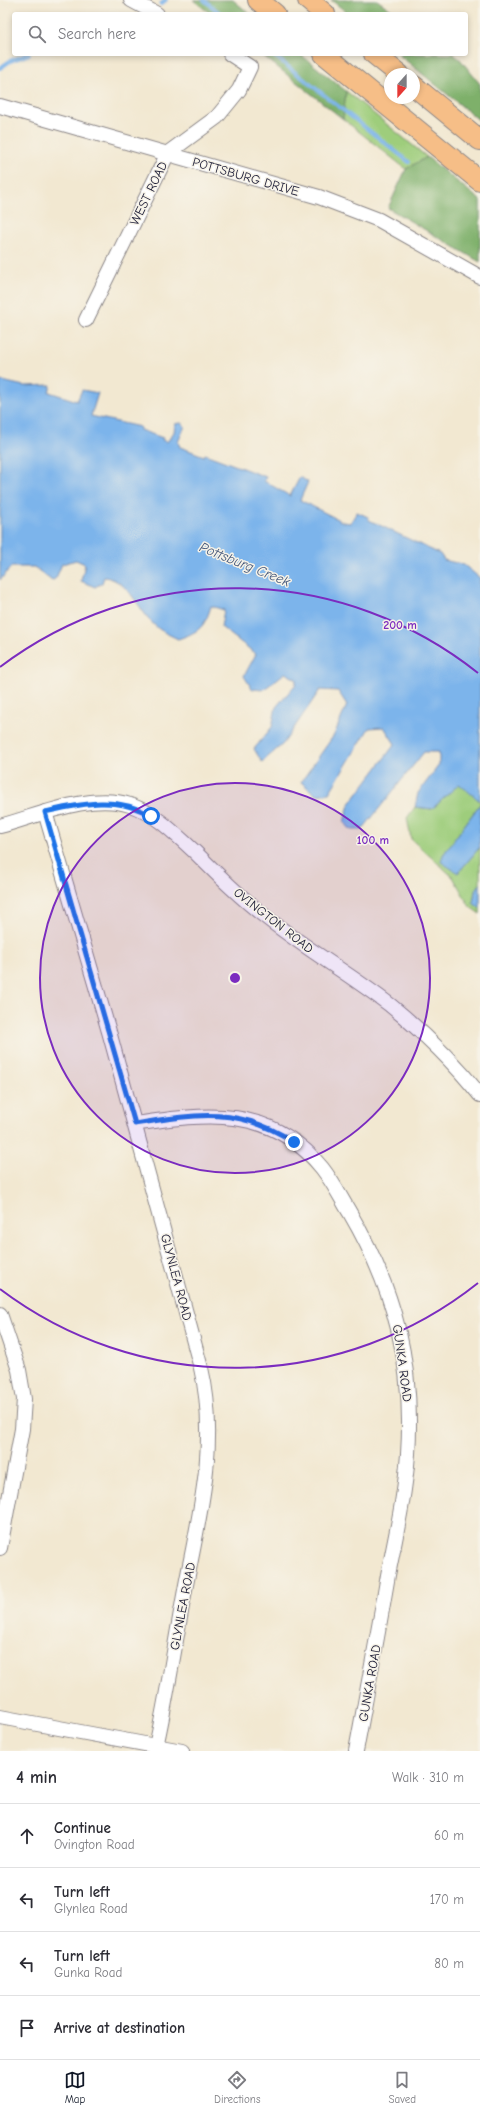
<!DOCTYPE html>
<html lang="en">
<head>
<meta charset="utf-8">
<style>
  :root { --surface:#fff; --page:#f2f2f3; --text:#2b2b33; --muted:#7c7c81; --line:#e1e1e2; --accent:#111827 }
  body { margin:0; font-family:"Comic Neue",sans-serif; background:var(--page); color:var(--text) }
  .compass { position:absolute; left:384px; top:68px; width:36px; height:36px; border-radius:50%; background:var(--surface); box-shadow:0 2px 6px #0003; rotate:201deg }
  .stop { position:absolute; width:12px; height:12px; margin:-9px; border:3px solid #1a73e8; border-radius:50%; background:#fff }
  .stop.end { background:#1a73e8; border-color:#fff; box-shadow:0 1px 4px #0008 }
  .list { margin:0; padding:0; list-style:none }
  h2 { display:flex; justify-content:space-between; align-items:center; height:52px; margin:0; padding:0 16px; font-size:17px }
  h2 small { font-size:13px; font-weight:400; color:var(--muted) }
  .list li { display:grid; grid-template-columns:26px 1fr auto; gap:12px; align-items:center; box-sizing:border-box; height:64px; padding:0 16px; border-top:1px solid var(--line) }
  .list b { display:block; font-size:15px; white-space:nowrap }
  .list p { margin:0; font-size:13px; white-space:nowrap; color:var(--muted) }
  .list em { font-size:13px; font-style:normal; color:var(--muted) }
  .icon { flex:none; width:22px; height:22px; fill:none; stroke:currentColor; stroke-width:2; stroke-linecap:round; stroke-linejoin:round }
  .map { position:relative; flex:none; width:480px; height:1751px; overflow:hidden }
  .search { position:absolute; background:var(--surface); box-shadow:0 2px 6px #0003; left:12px; right:12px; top:12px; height:44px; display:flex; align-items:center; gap:10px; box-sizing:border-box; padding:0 14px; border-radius:4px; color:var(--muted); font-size:15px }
  .sheet { height:308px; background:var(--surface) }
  nav { display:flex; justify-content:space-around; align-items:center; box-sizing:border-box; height:56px; border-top:1px solid var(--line); background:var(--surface); font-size:11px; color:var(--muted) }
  nav a { display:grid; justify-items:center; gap:2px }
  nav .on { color:var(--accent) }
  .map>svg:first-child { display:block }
  .green { fill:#9ecd7b; stroke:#60785b }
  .forest { fill:#7eb06b; stroke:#506953 }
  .water { fill:#7bb4eb; stroke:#4e6b93 }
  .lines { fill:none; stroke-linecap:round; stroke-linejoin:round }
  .stream { stroke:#7bb4eb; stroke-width:4 }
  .minor-casing { stroke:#8a8586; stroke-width:16 }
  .highway-casing { stroke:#8a8586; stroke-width:22 }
  .minor { stroke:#fff; stroke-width:14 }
  .highway { stroke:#f6be87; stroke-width:20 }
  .route { stroke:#1a73e8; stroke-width:5 }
  .ring { fill:none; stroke:#7b2cbf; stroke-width:2 }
  .labels { text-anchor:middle; stroke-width:3; stroke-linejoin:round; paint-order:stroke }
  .street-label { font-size:13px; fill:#22223b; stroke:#f7f3e8 }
  .water-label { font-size:14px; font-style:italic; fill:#415579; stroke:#f7f3e8 }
  .centre { fill:#7b2cbf; stroke:#f7f3e8; stroke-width:2 }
  .ring-label { font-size:12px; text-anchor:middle; font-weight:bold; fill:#7b2cbf; stroke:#f7f3e8; stroke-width:3; stroke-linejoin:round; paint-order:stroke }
</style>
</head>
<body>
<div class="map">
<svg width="480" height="1751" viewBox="0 0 480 1751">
  <rect width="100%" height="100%" fill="#f7f3e8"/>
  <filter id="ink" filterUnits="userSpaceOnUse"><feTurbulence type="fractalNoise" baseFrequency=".025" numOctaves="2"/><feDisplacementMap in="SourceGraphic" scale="8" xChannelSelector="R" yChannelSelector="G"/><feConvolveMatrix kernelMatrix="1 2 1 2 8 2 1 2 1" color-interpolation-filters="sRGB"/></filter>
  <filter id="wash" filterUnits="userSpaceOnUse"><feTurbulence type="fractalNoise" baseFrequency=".012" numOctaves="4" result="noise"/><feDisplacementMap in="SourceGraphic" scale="16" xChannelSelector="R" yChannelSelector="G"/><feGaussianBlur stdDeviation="0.9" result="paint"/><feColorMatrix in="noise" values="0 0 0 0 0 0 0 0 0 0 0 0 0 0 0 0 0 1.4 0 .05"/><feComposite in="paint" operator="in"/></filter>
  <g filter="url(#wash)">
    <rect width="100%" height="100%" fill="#f2e8d1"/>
    <!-- green -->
    <g class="green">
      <polygon points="346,91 427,157 406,169 343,119"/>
      <polygon points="459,783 480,801 480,804 443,855 458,873 480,847 480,884 475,891 473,903 480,908 480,914 470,907 453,877 411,839 407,818 415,807 432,809"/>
    </g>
    <!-- forest -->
    <g class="forest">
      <polygon points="193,0 233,0 250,14 211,14"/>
      <polygon points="331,0 377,0 397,14 349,14"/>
      <polygon points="261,54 300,54 346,91 343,119"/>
      <polygon points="398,54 453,54 460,59 480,84 480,121"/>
      <polygon points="427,157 480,200 480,262 388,208 406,169"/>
    </g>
    <!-- water -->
    <g class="water">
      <path d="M2 381 24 386 51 385 49 392 77 401 82 390 98 393 91 416 140 427V430L163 438 162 440 167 442 174 432 175 424 181 423 185 426 178 442 180 447 204 456 205 454 266 477 264 481 290 496 300 477 308 482 300 500 343 522 350 523 357 512 368 517 369 520 440 554 444 560 464 565 480 578V801L459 784 432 809 415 807 418 793 439 765V752H424L362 830H351L344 822 349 805 395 744 384 727 369 728 329 793 316 795 301 782 334 735 347 705 338 691 320 690 283 744 262 762 254 749 272 727 276 707 296 684V679L285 673 263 690 252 689 244 676 256 654 221 627 224 610 211 606C205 627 199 632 178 639 172 636 165 633 159 629 139 614 131 580 104 577L102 583 95 587 81 581 85 564 76 560 62 564 56 578 52 581 34 567H11L0 580V382Z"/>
      <polygon points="480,804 480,847 458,873 441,862 443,855"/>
      <polygon points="480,884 480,908 473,903 475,891"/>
    </g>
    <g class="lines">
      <!-- stream -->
      <g class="stream">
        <polyline points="204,0 221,14"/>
        <polyline points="161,4 166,0"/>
        <polyline points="272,54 409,162"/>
        <polyline points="0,68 10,61 29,54"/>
      </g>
    </g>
  </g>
  <g filter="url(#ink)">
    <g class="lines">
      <!-- minor casing -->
      <g class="minor-casing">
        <g id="minor">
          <polyline points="131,0 157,14"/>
          <polyline points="0,106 319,197 379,220 480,277"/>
          <polyline points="86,320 168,153 217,117 239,90 250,67 230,54"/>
          <path d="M45 812 110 1035 201 1368C219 1443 199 1516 185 1590 175 1643 167 1698 155 1751"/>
          <path d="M0 826C38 816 90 792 130 805 157 814 175 834 195 852 218 875 241 898 267 918 306 949 350 974 390 1005 423 1032 453 1061 480 1095"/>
          <path d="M135 1124C207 1113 271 1105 322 1168 333 1182 341 1198 350 1213 395 1290 414 1365 408 1454 405 1495 396 1535 388 1575 378 1634 367 1692 356 1751"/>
          <polyline points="0,1314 19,1370 24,1399 22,1429 0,1548"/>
          <polyline points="0,1717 182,1751"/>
        </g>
      </g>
      <!-- highway casing -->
      <g class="highway-casing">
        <g id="highway">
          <polyline points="258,0 275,14"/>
          <polyline points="308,0 325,14"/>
          <polyline points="324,54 480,181"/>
          <polyline points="374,54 399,74"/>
          <polyline points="414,86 480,140"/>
        </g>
      </g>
      <!-- minor -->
      <use href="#minor" class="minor"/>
      <!-- highway -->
      <use href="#highway" class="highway"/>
    </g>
  </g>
  <g class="lines" filter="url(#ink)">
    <!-- route -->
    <path class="route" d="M151 816C118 795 81 804 45 812L135 1124C196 1114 239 1106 294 1142"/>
  </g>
  <!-- distance rings -->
  <circle cx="235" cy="978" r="195" fill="#7b2cbf" fill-opacity=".12"/>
  <g class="ring">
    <circle cx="235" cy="978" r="195"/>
    <path d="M478 1283A390 390 0 0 1 0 1289M0 667A390 390 0 0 1 478 673"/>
  </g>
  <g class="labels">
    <!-- street labels -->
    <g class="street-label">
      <text transform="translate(246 176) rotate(16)" y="5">POTTSBURG DRIVE</text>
      <text transform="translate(148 193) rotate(-64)" y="5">WEST ROAD</text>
      <text transform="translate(274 920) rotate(38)" y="5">OVINGTON ROAD</text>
      <text transform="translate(177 1277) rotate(75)" y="5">GLYNLEA ROAD</text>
      <text transform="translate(403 1363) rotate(82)" y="5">GUNKA ROAD</text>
      <text transform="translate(182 1606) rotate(-79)" y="5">GLYNLEA ROAD</text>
      <text transform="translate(369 1683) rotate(-80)" y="5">GUNKA ROAD</text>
    </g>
    <!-- water labels -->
    <g class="water-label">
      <text transform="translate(245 564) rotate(22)" y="5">Pottsburg Creek</text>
    </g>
  </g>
  <circle cx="235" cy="978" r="6" class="centre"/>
  <g class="ring-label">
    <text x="400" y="629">200 m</text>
    <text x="373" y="844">100 m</text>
  </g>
</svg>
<svg class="compass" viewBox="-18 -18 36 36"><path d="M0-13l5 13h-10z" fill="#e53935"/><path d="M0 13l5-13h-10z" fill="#7c7c81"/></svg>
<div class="stop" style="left:151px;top:816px"></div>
<div class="stop end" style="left:294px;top:1142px"></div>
<div class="search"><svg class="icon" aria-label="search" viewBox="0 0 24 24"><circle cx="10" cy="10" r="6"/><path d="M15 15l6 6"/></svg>Search here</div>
</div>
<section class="sheet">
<h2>4 min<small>Walk · 310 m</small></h2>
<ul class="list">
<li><svg class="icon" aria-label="ahead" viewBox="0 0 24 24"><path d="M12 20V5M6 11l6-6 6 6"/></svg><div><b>Continue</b><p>Ovington Road</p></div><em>60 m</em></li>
<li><svg class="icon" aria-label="left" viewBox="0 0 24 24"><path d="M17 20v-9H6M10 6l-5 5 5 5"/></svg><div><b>Turn left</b><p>Glynlea Road</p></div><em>170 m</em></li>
<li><svg class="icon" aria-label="left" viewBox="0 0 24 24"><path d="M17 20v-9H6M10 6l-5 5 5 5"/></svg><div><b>Turn left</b><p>Gunka Road</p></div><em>80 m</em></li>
<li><svg class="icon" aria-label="arrive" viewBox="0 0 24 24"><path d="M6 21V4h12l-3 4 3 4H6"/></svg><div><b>Arrive at destination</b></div></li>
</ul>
</section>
<nav>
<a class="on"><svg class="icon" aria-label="map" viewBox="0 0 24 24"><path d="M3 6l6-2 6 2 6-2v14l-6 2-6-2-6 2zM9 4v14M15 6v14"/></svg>Map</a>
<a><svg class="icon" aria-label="directions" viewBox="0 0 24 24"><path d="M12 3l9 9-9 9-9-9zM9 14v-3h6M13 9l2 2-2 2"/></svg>Directions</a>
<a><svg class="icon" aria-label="saved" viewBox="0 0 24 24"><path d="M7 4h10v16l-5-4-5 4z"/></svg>Saved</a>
</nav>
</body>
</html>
